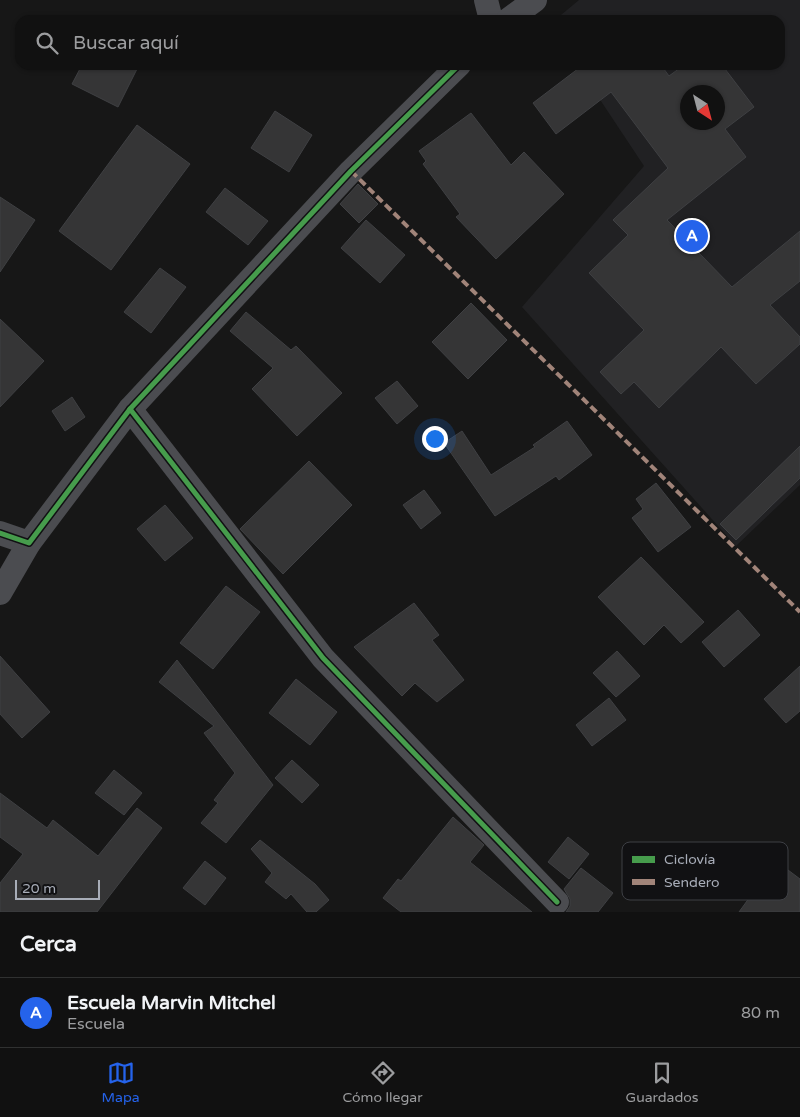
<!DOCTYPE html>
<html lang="es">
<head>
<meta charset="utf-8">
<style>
  :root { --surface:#111; --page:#1a1a1a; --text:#f1f3f6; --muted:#9c9d9f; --line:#303131; --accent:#2563eb }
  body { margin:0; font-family:"Varela Round",sans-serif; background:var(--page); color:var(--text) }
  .compass { position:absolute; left:680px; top:85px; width:45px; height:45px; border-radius:50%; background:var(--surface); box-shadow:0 1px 4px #0004; rotate:144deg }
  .scale { position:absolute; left:15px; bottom:12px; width:85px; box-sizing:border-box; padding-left:5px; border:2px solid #a8adb8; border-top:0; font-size:14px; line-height:18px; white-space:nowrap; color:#a8adb8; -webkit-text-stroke:4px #111113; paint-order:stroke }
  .you { position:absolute; left:434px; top:438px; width:18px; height:18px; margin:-12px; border:4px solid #fff; border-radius:50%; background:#1a73e8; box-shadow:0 0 0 8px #1a73e833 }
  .badge { display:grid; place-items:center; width:32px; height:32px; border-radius:50%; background:var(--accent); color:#fff; font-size:16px; font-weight:700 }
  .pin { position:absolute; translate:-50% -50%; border:2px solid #fff; box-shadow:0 1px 5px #0006 }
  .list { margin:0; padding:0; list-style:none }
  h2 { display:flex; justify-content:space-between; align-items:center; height:65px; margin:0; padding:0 20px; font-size:21px }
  h2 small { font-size:16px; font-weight:400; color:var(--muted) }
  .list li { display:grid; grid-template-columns:32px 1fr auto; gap:15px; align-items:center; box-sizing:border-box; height:70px; padding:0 20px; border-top:1px solid var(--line) }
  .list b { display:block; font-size:19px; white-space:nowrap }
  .list p { margin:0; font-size:16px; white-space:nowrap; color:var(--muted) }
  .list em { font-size:16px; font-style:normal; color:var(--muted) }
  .icon { flex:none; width:28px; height:28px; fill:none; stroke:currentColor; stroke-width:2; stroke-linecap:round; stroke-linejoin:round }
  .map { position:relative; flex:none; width:800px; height:912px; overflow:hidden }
  .search { position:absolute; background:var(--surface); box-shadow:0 1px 4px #0004; left:15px; right:15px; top:15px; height:55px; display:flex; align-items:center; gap:12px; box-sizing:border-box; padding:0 18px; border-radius:15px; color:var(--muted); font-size:19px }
  .sheet { height:135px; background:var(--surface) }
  nav { display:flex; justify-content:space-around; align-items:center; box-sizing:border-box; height:70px; border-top:1px solid var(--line); background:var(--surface); font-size:14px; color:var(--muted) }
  nav a { display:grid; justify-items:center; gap:2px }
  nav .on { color:var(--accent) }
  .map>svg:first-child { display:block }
  .built { fill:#212123; fill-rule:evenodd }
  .building { fill:#353536; stroke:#3f4043; fill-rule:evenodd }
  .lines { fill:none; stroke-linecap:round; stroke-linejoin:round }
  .minor { stroke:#4b4c50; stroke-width:24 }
  .quiet { stroke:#a18479; stroke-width:4; stroke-dasharray:8 4; stroke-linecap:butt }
  .cycleway-casing { stroke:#111113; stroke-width:8 }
  .cycleway { stroke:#469c4c; stroke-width:5 }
  .key { fill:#111113; stroke:#3e4045; stroke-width:1 }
  .key-label { font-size:14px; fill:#a8adb8 }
</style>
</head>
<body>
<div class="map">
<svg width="800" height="912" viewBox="0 0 800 912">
  <rect width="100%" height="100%" fill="#171717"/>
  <!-- built -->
  <path class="built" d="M579 0H800V485L736 546 522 307 644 166 577 65H780V20H555ZM688 92H718V122H688Z"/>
  <!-- building -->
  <g class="building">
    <polygon points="82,65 139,65 118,107 72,84"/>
    <path d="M583 65H661L669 76 684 65H722L754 107 725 129 746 157 667 220 732 287 800 231V281L770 305 800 337V344L756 384 721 347 659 408 634 382 621 394 600 372 644 330 589 273 628 235 613 220 668 168 611 92 556 134 533 103ZM688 92H718V122H688Z"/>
    <polygon points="275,111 312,135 289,172 251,148"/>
    <polygon points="471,113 511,165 524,152 564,194 496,259 456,217 460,214 423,164 426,161 419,151"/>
    <polygon points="137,125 190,164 111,270 59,231"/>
    <polygon points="358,184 378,204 359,223 340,204"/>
    <polygon points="225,188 268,221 248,245 206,212"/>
    <polygon points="0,197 35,220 0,272"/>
    <polygon points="366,220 405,255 380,283 341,248"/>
    <polygon points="160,268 186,287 151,333 124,312"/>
    <polygon points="471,303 507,340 468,379 432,342"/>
    <polygon points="246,312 291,350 296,346 342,393 297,436 252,389 273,368 230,331"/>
    <polygon points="0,319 44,361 0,407"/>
    <polygon points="397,381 418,406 397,424 375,398"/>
    <polygon points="72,397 85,417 65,431 52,411"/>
    <polygon points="567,421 592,455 559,480 556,476 495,516 444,443 462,431 491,475 535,447 533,445"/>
    <polygon points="800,446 800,478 736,540 720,524"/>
    <polygon points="309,461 352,505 283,574 240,529"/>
    <polygon points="656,483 691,527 658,552 632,518 643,509 636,499"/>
    <polygon points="424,490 441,513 421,529 403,505"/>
    <polygon points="165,505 193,538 165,561 137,529"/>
    <polygon points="641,557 704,622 681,643 664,625 644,645 598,597"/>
    <polygon points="226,586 260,612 213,669 180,643"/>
    <polygon points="414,603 439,635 432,640 464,680 437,702 415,683 402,696 354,647"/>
    <polygon points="738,610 760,635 724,667 702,642"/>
    <polygon points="617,651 640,676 616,697 593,673"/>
    <polygon points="0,656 50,712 22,738 0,714"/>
    <polygon points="177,660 273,785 226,843 201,823 218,803 214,800 235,773 204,733 214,726 159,682"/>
    <polygon points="800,666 800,711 786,723 764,699"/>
    <polygon points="296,679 337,712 310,745 269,713"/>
    <polygon points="609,698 626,720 592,746 576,725"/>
    <polygon points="292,760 319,785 302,803 275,778"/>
    <polygon points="114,770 142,793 124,815 95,793"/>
    <polygon points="0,793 47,828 53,820 98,856 137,808 162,828 97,912 0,912 0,883 23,854 0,837"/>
    <polygon points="453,817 484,845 470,862 532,912 401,912 383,898 398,879 401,881"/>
    <polygon points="568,837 589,854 569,879 548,862"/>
    <polygon points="260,840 315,884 329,900 316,912 307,912 291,894 286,899 265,882 272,873 251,849"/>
    <polygon points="205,861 226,878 205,905 183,888"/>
    <polygon points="776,861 800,879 800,912 739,912"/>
    <polygon points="581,868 613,893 598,912 566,912 570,906 570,899 564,889"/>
  </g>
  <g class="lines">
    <!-- minor -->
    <g class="minor">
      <polyline points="486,0 491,20"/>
      <polyline points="508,20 535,0"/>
      <polyline points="130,409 323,658 557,902"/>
      <polyline points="0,533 29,543 130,409 351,171 459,65"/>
      <polyline points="0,593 29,543"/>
    </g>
    <!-- quiet -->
    <polyline class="quiet" points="351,171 800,612"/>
    <!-- cycleway casing -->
    <g class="cycleway-casing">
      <g id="cycleway">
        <polyline points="130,409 323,658 557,902"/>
        <polyline points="0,533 29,543 130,409 351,171 459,65"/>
      </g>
    </g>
    <!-- cycleway -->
    <use href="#cycleway" class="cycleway"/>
  </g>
  <!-- legend -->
  <rect x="622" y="842" width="166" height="58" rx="8" class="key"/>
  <rect x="632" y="856" width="23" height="7" fill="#469c4c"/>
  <rect x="632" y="879" width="23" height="6" fill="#a18479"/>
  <g class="key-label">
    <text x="664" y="864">Ciclovía</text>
    <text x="664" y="887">Sendero</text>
  </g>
</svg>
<svg class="compass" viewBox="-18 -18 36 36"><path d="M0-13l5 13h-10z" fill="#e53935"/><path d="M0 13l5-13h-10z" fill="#9c9d9f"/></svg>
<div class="scale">20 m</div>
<div class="you"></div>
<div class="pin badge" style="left:692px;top:236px">A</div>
<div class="search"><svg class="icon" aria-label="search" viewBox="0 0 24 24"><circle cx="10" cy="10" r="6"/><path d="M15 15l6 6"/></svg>Buscar aquí</div>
</div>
<section class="sheet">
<h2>Cerca<small></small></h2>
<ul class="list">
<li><span class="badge">A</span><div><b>Escuela Marvin Mitchel</b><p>Escuela</p></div><em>80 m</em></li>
</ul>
</section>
<nav>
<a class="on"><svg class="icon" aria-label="map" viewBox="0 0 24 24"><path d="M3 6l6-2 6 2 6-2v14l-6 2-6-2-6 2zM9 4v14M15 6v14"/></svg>Mapa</a>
<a><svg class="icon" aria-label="directions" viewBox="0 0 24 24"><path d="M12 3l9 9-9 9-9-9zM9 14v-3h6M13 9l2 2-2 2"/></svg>Cómo llegar</a>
<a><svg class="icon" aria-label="saved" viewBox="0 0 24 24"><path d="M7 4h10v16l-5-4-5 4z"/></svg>Guardados</a>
</nav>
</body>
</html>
